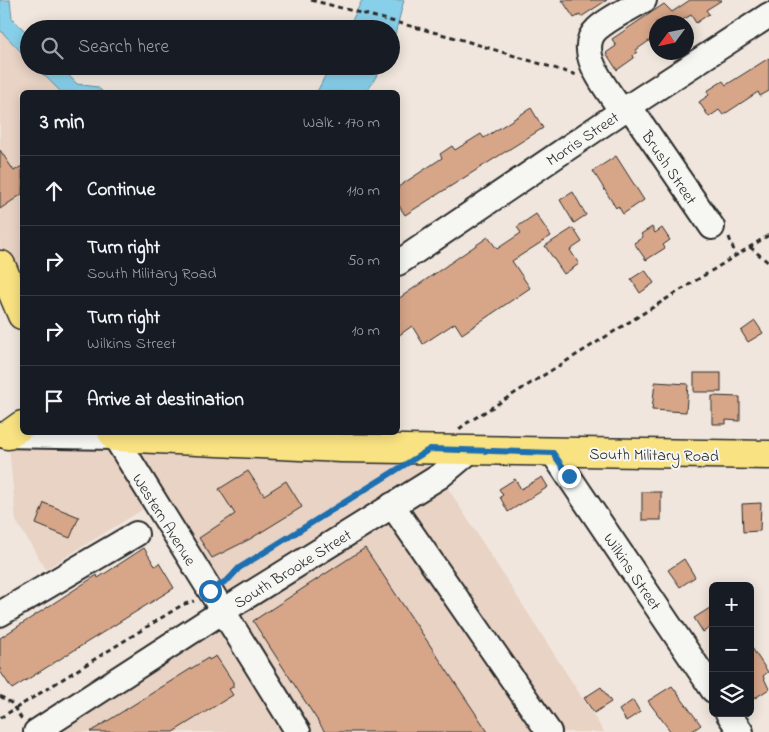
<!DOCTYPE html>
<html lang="en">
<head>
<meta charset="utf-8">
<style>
  :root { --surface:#171b24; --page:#242831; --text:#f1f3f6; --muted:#9ea1a6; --line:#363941 }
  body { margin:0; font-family:"Indie Flower",sans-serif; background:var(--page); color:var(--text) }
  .controls { position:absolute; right:15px; bottom:15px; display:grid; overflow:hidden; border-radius:8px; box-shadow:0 2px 12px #0003 }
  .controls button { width:45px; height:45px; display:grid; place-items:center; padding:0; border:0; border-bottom:1px solid var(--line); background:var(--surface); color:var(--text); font:25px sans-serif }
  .compass { position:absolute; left:649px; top:15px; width:45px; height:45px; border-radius:50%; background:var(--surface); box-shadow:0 2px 12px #0003; rotate:237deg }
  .stop { position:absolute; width:15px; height:15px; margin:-11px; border:4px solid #1f6fb2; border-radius:50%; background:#fff }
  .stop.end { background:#1f6fb2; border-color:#fff; box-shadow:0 1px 5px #0008 }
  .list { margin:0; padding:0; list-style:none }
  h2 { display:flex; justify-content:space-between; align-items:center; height:65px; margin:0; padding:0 20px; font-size:21px }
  h2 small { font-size:16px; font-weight:400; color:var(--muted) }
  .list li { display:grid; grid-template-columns:32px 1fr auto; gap:15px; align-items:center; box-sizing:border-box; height:70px; padding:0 20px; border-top:1px solid var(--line) }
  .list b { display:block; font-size:19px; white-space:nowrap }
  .list p { margin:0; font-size:16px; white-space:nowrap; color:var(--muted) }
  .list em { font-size:16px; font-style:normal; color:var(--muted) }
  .icon { flex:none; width:28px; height:28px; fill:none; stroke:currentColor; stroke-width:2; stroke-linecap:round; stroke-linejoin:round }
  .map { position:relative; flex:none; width:769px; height:732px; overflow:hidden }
  .search { position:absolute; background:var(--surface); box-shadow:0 2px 12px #0003; left:20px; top:20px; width:380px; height:55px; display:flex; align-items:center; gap:12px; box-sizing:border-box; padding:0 18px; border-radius:28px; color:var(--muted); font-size:19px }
  .panel { position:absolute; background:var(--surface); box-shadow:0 2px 12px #0003; left:20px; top:90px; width:380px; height:345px; border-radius:8px }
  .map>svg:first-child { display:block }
  .built { fill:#e8d3c4 }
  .water { fill:#88cfe9; stroke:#638d9d }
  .building { fill:#d7a689; stroke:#2b2b2b }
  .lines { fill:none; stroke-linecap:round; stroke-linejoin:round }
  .minor-casing { stroke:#2b2b2b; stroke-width:28 }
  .major-casing { stroke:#2b2b2b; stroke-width:31 }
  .path { stroke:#2b2b2b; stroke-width:3; stroke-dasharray:5 4; stroke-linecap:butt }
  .minor { stroke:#f6f6f2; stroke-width:24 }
  .major { stroke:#f8e281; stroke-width:28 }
  .route { stroke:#1f6fb2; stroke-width:6 }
  .labels { text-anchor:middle; stroke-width:4; stroke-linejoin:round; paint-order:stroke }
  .street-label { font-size:16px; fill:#2b2b2b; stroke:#f6f6f2 }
</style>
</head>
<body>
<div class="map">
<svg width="769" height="732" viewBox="0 0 769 732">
  <rect width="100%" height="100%" fill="#f0e6dd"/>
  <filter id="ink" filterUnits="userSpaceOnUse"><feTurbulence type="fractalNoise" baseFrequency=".02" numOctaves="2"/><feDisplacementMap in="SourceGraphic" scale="10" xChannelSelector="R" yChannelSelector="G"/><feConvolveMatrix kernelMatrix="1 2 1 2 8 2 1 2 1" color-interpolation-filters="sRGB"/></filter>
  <g filter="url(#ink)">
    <!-- built -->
    <g class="built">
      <polygon points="0,30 29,60 29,66 35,66 61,92 22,92 22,298 0,279"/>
      <polygon points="8,435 470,451 440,476 604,732 36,732 223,611 155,502 46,569 16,521"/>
    </g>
    <!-- water -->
    <g class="water">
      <polygon points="0,0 10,0 12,18 29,35 29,60 0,30"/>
      <polygon points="362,0 404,0 391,50 391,29 348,29"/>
      <polygon points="35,66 60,66 77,84 97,87 103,92 61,92"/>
      <polygon points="330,66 382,66 367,92 317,92"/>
    </g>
    <!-- building -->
    <g class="building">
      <polygon points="562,0 607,0 581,17 580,15 574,18"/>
      <polygon points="690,0 722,0 706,10 709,14 696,23 691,15 679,22 656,22 656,36 636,50 637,52 633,55 634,58 617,70 606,53 616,46 612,39 664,4 672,12"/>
      <polygon points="769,58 769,91 760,96 758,92 723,115 719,110 709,117 699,102 709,95 707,91 723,81 726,85"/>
      <polygon points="531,108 543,128 405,215 398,204 398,187 442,158 440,154 452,146 455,150 481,134 484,138"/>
      <polygon points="0,150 14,171 22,166 22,194 0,209"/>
      <polygon points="616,156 644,200 623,214 618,206 616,208 593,171"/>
      <polygon points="573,192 586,215 574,223 560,200"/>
      <polygon points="536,214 551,236 512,261 530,288 462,334 455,323 423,344 412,326 398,336 398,299 488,237 497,249 521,233 517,227"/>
      <polygon points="652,227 655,233 662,228 670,240 663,245 665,248 646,260 634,243 643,237 641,234"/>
      <polygon points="573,228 582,242 570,250 579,264 564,274 545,246"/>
      <polygon points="645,270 654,283 640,293 631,279"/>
      <polygon points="755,321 763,333 748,342 741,331"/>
      <rect x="694" y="373" width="27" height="19"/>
      <polygon points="655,382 688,384 686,412 652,410"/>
      <polygon points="712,396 740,397 740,421 726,420 726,424 712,424"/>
      <polygon points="248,471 264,495 286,481 302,507 250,539 212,558 199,538 235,514 219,489"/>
      <polygon points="542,477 548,487 508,512 500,497 503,495 499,489 515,479 521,489"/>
      <rect x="642" y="492" width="19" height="28"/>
      <polygon points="44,503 79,517 70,538 36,524"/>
      <polygon points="761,503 760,531 743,532 742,504"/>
      <polygon points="144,548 155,566 159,563 174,588 12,689 0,671 0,638 97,575 98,578"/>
      <polygon points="365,548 488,732 325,732 253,621"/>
      <polygon points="684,559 695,577 680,587 668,570"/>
      <polygon points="713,606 713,626 703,632 694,618"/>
      <polygon points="750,645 768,672 763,676 769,689 755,698 750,691"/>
      <polygon points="216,656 233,682 233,687 229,689 233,695 173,732 90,732 208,658 209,660"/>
      <polygon points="672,686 701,725 691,732 671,732 648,701"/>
      <polygon points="601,687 611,702 594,713 584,698"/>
      <polygon points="633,700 640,712 626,721 619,710"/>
    </g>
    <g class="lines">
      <!-- minor casing -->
      <g class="minor-casing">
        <g id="minor">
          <polyline points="629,106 712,227"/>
          <path d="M622 111C609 92 573 51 597 29 610 17 629 9 644 0"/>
          <polyline points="398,263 622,111 769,15"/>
          <polyline points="0,435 115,437 298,732"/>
          <polyline points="553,453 713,690"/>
          <polyline points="392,505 549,732"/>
          <polyline points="0,614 136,534"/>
          <polyline points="728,713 741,732"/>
          <polyline points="36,732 223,611 440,476 470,451"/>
        </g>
      </g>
      <!-- major casing -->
      <g class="major-casing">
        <g id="major">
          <polyline points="1,265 22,315"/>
          <polyline points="112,432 115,437 341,448 769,455"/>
          <polyline points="8,435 22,425"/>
        </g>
      </g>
      <!-- path -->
      <g class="path">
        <polyline points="311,0 456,38 577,75"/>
        <polyline points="729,237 736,256"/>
        <polyline points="750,247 769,263"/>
        <polyline points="459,429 467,423 769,235"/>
        <polyline points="227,580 239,568 395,471"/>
        <polyline points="0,696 11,703 23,721"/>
        <polyline points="0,718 182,605 194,601"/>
      </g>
      <!-- minor -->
      <use href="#minor" class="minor"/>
      <!-- major -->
      <use href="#major" class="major"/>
    </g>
  </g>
  <g class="lines" filter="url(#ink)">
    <!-- route -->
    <polyline class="route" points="210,591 229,579 239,568 430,449 553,453 569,476"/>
  </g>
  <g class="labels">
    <!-- street labels -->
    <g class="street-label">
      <text transform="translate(582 138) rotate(-34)" y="6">Morris Street</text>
      <text transform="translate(670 167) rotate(56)" y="6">Brush Street</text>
      <text transform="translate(654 454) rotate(1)" y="6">South Military Road</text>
      <text transform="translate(165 519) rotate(58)" y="6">Western Avenue</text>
      <text transform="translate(292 568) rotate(-32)" y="6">South Brooke Street</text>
      <text transform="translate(633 571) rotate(56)" y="6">Wilkins Street</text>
    </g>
  </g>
</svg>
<div class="controls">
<button>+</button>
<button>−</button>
<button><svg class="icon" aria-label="layers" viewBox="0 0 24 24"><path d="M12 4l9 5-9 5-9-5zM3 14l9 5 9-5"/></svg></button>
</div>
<svg class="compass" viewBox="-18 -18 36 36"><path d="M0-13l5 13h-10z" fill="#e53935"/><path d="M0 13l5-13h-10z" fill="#9ea1a6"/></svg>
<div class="stop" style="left:210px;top:591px"></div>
<div class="stop end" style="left:569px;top:476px"></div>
<div class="search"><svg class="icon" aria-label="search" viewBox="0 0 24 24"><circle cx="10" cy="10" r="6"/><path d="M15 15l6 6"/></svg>Search here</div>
<section class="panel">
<h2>3 min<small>Walk · 170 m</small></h2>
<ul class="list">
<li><svg class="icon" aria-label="ahead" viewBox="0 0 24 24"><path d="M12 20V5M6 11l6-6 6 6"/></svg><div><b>Continue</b></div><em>110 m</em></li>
<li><svg class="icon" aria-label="right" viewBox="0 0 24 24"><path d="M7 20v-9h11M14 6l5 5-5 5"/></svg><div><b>Turn right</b><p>South Military Road</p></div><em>50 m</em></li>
<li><svg class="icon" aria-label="right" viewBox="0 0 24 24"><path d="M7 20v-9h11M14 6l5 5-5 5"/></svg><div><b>Turn right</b><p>Wilkins Street</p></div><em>10 m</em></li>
<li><svg class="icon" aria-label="arrive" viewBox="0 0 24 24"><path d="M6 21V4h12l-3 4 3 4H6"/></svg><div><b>Arrive at destination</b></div></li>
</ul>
</section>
</div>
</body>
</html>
